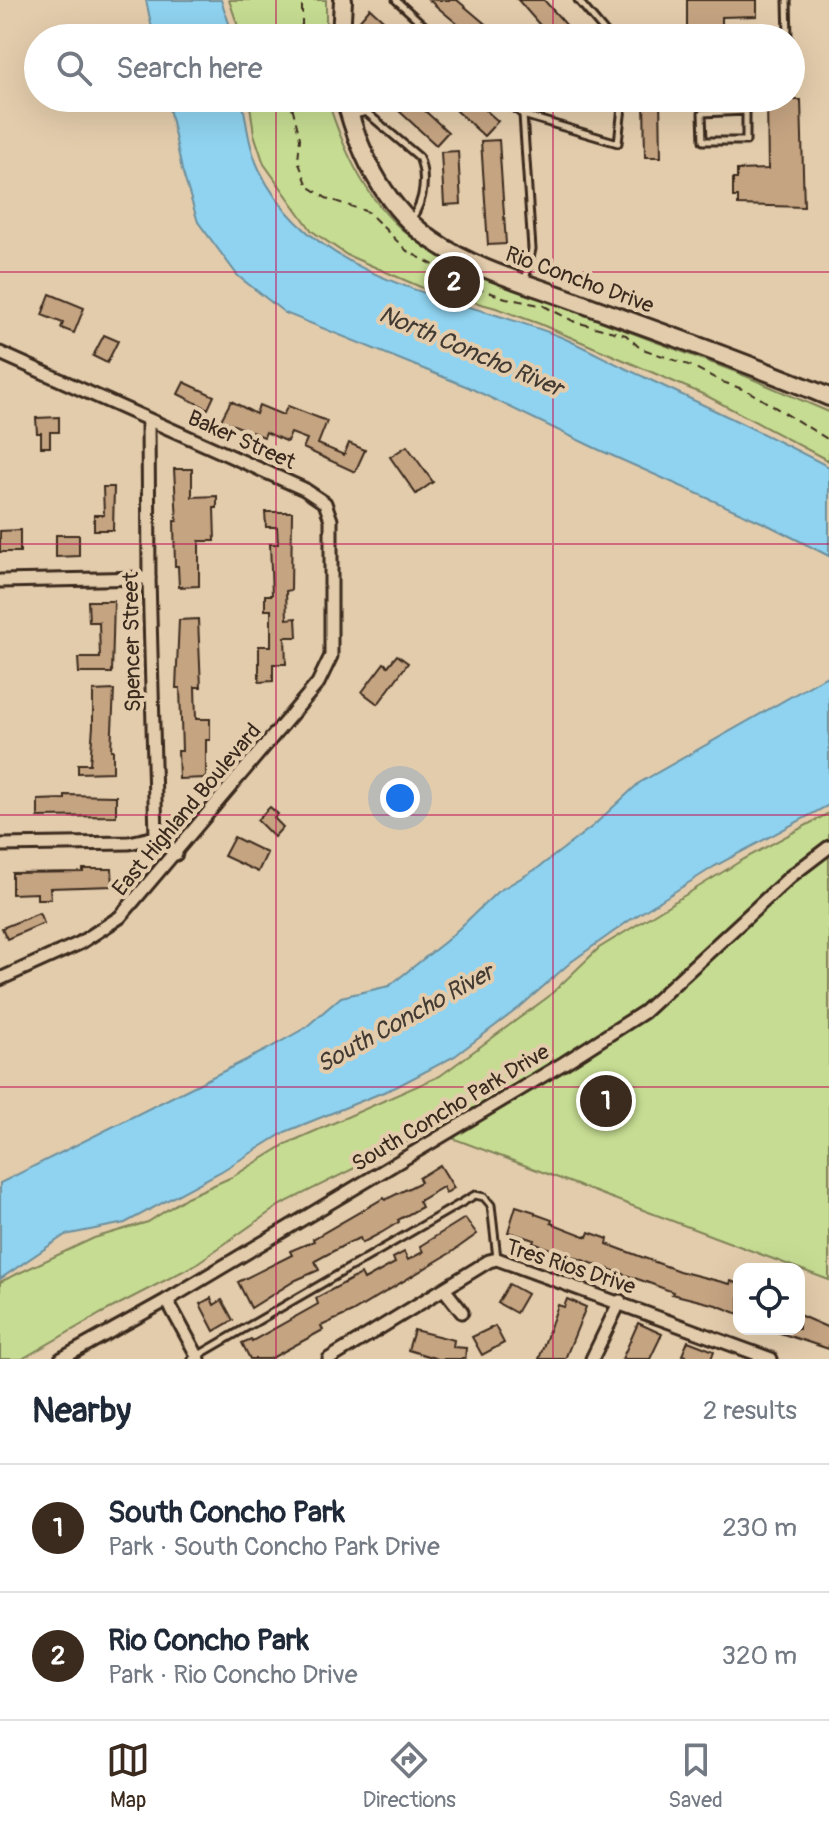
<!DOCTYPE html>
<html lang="en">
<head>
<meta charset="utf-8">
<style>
  :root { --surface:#fff; --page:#f6f6f7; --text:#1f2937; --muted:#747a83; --line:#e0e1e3; --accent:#3b2a1e }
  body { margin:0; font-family:Pangolin,sans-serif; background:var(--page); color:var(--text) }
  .controls { position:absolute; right:24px; bottom:24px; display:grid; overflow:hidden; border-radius:16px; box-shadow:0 8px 32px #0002 }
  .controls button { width:72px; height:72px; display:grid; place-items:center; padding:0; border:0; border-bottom:2px solid var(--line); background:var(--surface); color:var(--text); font:40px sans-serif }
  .you { position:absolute; left:400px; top:798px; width:28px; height:28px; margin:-20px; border:6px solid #fff; border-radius:50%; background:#1a73e8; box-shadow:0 0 0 12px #1a73e833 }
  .badge { display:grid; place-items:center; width:52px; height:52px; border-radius:50%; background:var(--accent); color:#fff; font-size:26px; font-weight:700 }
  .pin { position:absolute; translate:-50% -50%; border:4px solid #fff; box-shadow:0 2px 8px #0006 }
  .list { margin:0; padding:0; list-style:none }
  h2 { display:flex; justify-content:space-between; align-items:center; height:104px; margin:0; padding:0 32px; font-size:34px }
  h2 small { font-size:26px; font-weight:400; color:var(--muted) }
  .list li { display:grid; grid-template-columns:52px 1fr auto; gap:24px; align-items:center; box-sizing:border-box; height:128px; padding:0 32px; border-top:2px solid var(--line) }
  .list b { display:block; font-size:30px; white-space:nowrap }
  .list p { margin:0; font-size:26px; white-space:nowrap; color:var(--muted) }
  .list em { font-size:26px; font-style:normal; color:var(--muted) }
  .icon { flex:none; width:44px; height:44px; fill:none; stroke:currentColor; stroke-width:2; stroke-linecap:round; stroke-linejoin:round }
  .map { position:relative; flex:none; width:829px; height:1359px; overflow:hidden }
  .search { position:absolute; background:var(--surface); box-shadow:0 8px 32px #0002; left:24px; right:24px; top:24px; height:88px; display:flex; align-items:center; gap:20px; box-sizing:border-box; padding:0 28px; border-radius:44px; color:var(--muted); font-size:30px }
  .sheet { height:360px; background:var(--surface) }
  nav { display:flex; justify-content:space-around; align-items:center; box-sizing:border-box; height:112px; border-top:2px solid var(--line); background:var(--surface); font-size:22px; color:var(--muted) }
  nav a { display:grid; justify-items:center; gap:4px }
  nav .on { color:var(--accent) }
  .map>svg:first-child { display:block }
  .green { fill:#c6dc92; stroke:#808358; stroke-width:2 }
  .water { fill:#8fd3f0; stroke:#6d8f9c; stroke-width:2 }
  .building { fill:#c5a482; stroke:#3b2a1e; stroke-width:2 }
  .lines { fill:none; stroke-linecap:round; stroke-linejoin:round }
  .lane-casing { stroke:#3b2a1e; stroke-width:11 }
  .street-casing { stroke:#3b2a1e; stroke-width:17 }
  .secondary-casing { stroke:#3b2a1e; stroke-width:22 }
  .path { stroke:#3b2a1e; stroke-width:2; stroke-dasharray:8 6; stroke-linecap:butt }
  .lane { stroke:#e3ccac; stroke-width:5 }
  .street { stroke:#e3ccac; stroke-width:11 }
  .secondary { stroke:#e3ccac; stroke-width:16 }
  .grid { fill:none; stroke:#c2185b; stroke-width:2; stroke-opacity:0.55 }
  .labels { text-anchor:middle; stroke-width:8; stroke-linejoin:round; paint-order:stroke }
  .street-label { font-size:22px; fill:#3b2a1e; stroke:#e3ccac }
  .water-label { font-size:24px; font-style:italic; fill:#433b33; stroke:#e3ccac }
</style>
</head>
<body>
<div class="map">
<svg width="829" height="1359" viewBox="0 0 829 1359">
  <rect width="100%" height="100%" fill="#e3ccac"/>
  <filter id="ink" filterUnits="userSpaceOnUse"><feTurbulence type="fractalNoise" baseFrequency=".0125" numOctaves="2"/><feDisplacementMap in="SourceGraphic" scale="16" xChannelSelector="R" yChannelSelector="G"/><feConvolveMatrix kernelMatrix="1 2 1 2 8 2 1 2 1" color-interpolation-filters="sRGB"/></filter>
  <g filter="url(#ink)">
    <!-- green -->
    <g class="green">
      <polygon points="229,0 326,0 326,38 242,38"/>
      <path d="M249 98H327C344 152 369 209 418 242 438 255 461 266 483 277L736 372 829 412V461L707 396 540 324 496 308 423 288 347 255 312 231 264 164 254 134Z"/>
      <polygon points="829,813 829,1280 431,1130 280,1205 193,1266 102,1313 22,1359 0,1359 0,1282 94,1238 148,1222 187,1197 232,1177 286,1144 440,1076 548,997 599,948 744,859"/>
    </g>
    <!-- water -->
    <g class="water">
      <polygon points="146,0 221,0 234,38 154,38"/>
      <path d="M167 98H242C246 121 249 148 259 169 313 283 452 295 556 335 586 347 614 364 644 377 706 406 768 435 829 467V556L768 525 595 448 468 387 285 313 238 276 198 222 182 170Z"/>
      <polygon points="829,675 829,805 715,866 630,920 571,962 520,1007 455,1056 396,1087 285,1132 220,1172 125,1223 65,1235 0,1279 0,1183 264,1051 305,1028 341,997 389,986 446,941 497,892 538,868 593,826 639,783"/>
    </g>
    <!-- building -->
    <g class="building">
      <polygon points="429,0 457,0 502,38 474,38"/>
      <polygon points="518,0 544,0 578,38 551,38"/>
      <polygon points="687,0 757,0 757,16 722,17 722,38 687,38"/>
      <polygon points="370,8 403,38 375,38 358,22"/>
      <polygon points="385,98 411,98 448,132 436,145"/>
      <polygon points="443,98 472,98 498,121 484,136"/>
      <polygon points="644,98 660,98 661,157 645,157"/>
      <polygon points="767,100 801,100 804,207 738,205 738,197 733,197 733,179 737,179 737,170 768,169"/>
      <polygon points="499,140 506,244 488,245 481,141"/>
      <polygon points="458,151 461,204 444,205 441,152"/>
      <polygon points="50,294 84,308 74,333 61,328 63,323 42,315"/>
      <polygon points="104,335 118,341 107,363 93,356"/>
      <polygon points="184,382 214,396 208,409 178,394"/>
      <polygon points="231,401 256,414 259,405 283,415 288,406 327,421 318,444 344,455 349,443 365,450 355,472 303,448 307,439 291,433 287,442 266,432 264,437 221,420"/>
      <polygon points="59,417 59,432 50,432 50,447 41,447 41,433 37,433 36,418"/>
      <polygon points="407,446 433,482 416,494 390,457"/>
      <polygon points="174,469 192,469 192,497 217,496 217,508 214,508 215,541 199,541 199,586 179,587 178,566 175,566 174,521 177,521"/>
      <polygon points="103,487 114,487 113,530 94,530 94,515 104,515"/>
      <polygon points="265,512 292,512 291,590 286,591 287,619 296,618 297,637 285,637 286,664 273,664 273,681 259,682 259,646 271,646 271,610 265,610 265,595 272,595 270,544 278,544 277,527 266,527"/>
      <polygon points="20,530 20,552 0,552 0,531"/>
      <polygon points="56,535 79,535 79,556 56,557"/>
      <polygon points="88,601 114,601 112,673 79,673 78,658 100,658 99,622 89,622"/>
      <polygon points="198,619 201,687 195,687 196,719 210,719 210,740 206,740 206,778 179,779 178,751 182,751 180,688 176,688 179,620"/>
      <polygon points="397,655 408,663 378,704 362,692 384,663 388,666"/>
      <polygon points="114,690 111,750 113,750 113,772 78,773 78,764 90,764 93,726 93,691"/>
      <polygon points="65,795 116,796 116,816 38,817 38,800 65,799"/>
      <polygon points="270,807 278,814 274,818 283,827 274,837 257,820"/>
      <polygon points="234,837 267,853 258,872 224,856"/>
      <polygon points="83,869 112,869 113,886 50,888 51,899 37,899 37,893 12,894 12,873 83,872"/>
      <polygon points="39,913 44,923 7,939 2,928"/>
      <polygon points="440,1165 454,1188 446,1193 443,1187 419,1201 422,1207 398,1220 399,1222 381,1233 362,1243 360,1238 350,1242 315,1261 319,1270 296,1280 251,1308 238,1282 292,1255 290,1251 314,1241 313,1239 384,1198 385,1200 421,1182 419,1178"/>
      <polygon points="516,1206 535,1212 535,1214 552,1220 551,1223 587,1237 589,1232 608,1239 607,1244 679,1271 730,1284 731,1281 739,1284 739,1314 716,1305 672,1294 673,1292 649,1283 533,1243 534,1240 508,1232"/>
      <polygon points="465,1218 477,1234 452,1252 352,1312 321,1326 323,1330 270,1359 250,1359 242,1343 251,1339 252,1341 318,1304 316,1298 361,1274 364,1280 395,1263 393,1258 404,1252 408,1260 423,1252 420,1246"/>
      <polygon points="509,1284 527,1294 516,1313 498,1303"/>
      <polygon points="211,1298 214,1305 222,1300 233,1320 214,1331 200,1304"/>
      <polygon points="567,1299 586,1307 565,1359 539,1359 558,1305 564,1307"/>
      <polygon points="799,1315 829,1328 829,1349 771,1330 799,1329"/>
      <polygon points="638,1323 662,1334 650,1359 622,1359"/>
      <polygon points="495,1326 504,1343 482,1355 472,1337"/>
      <polygon points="414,1330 454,1340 453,1347 466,1348 465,1359 438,1359 408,1350"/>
      <polygon points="688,1341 714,1351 711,1359 685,1359 686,1356 682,1355"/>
    </g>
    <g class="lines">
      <!-- lane casing -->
      <g class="lane-casing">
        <g id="lane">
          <polyline points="396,0 438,38"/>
          <polyline points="578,0 610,38"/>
          <polyline points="754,38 788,38 787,0"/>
          <polyline points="504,98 523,115 618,143 623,98"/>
          <polyline points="746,111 702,113 703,141 746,141 746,98"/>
          <path d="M355 115 366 112 419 157C427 177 424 201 412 218"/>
          <polyline points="523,115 532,249 525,281"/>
          <polyline points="192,1359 475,1195 484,1197 491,1205 497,1258"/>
        </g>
      </g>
      <!-- street casing -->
      <g class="street-casing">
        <g id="street">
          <polyline points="0,353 304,489 325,503 331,520 331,656 318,683 120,917 80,943 0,979"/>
          <polyline points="148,420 149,578 156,837 176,854"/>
          <polyline points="0,581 149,578"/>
          <polyline points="0,845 129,843 156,837"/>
          <polyline points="444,1289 462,1312"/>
          <polyline points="167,1300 199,1359"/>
          <polyline points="61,1359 167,1300 564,1063 644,1012 791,876 829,847"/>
          <polyline points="329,1359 489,1261 497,1259 771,1359"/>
          <polyline points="592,1359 620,1301"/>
        </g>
      </g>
      <!-- secondary casing -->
      <g class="secondary-casing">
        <g id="secondary">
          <polyline points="341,38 343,0"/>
          <path d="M345 98C359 153 384 207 432 240 475 270 530 284 578 302 662 333 747 362 829 397"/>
        </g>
      </g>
      <!-- path -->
      <g class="path">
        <polyline points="291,38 302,25 302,0"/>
        <polyline points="282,98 293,110 300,138 298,161 308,186 326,198 368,212 407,251 479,289 506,298 544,306 575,322 626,335 640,348 694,367 720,381 748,391 829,440"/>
      </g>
      <!-- lane -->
      <use href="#lane" class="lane"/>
      <!-- street -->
      <use href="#street" class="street"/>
      <!-- secondary -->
      <use href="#secondary" class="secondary"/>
    </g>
  </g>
  <!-- grid -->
  <path class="grid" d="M276 0V38M553 0V38M276 98V1359M553 98V1359M0 272H829M0 544H829M0 815H829M0 1087H829"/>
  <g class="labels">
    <!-- street labels -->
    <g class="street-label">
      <text transform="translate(580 279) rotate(20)" y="8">Rio Concho Drive</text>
      <text transform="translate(242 439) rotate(24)" y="8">Baker Street</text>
      <text transform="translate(131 642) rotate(-91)" y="8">Spencer Street</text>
      <text transform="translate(186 809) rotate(-50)" y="8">East Highland Boulevard</text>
      <text transform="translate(450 1107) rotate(-31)" y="8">South Concho Park Drive</text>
      <text transform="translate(571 1266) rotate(18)" y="8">Tres Rios Drive</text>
    </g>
    <!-- water labels -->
    <g class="water-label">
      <text transform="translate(471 351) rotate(23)" y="8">North Concho River</text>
      <text transform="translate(405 1018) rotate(-29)" y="8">South Concho River</text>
    </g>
  </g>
</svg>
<div class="controls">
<button><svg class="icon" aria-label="locate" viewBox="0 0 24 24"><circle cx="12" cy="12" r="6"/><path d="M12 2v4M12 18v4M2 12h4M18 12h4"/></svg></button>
</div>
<div class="you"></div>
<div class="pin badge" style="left:606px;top:1101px">1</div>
<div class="pin badge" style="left:454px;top:282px">2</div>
<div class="search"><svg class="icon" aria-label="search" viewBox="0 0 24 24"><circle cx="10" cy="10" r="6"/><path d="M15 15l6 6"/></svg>Search here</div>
</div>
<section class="sheet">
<h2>Nearby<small>2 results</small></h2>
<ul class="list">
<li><span class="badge">1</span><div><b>South Concho Park</b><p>Park · South Concho Park Drive</p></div><em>230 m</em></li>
<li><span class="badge">2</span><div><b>Rio Concho Park</b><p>Park · Rio Concho Drive</p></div><em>320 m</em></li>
</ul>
</section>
<nav>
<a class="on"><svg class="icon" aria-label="map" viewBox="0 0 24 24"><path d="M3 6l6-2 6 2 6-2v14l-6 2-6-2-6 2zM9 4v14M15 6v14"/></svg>Map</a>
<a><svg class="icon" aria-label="directions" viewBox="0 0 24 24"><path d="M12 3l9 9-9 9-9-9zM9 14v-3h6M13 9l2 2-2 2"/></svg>Directions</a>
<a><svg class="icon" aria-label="saved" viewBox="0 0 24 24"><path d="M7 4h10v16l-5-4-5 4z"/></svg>Saved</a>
</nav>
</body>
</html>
